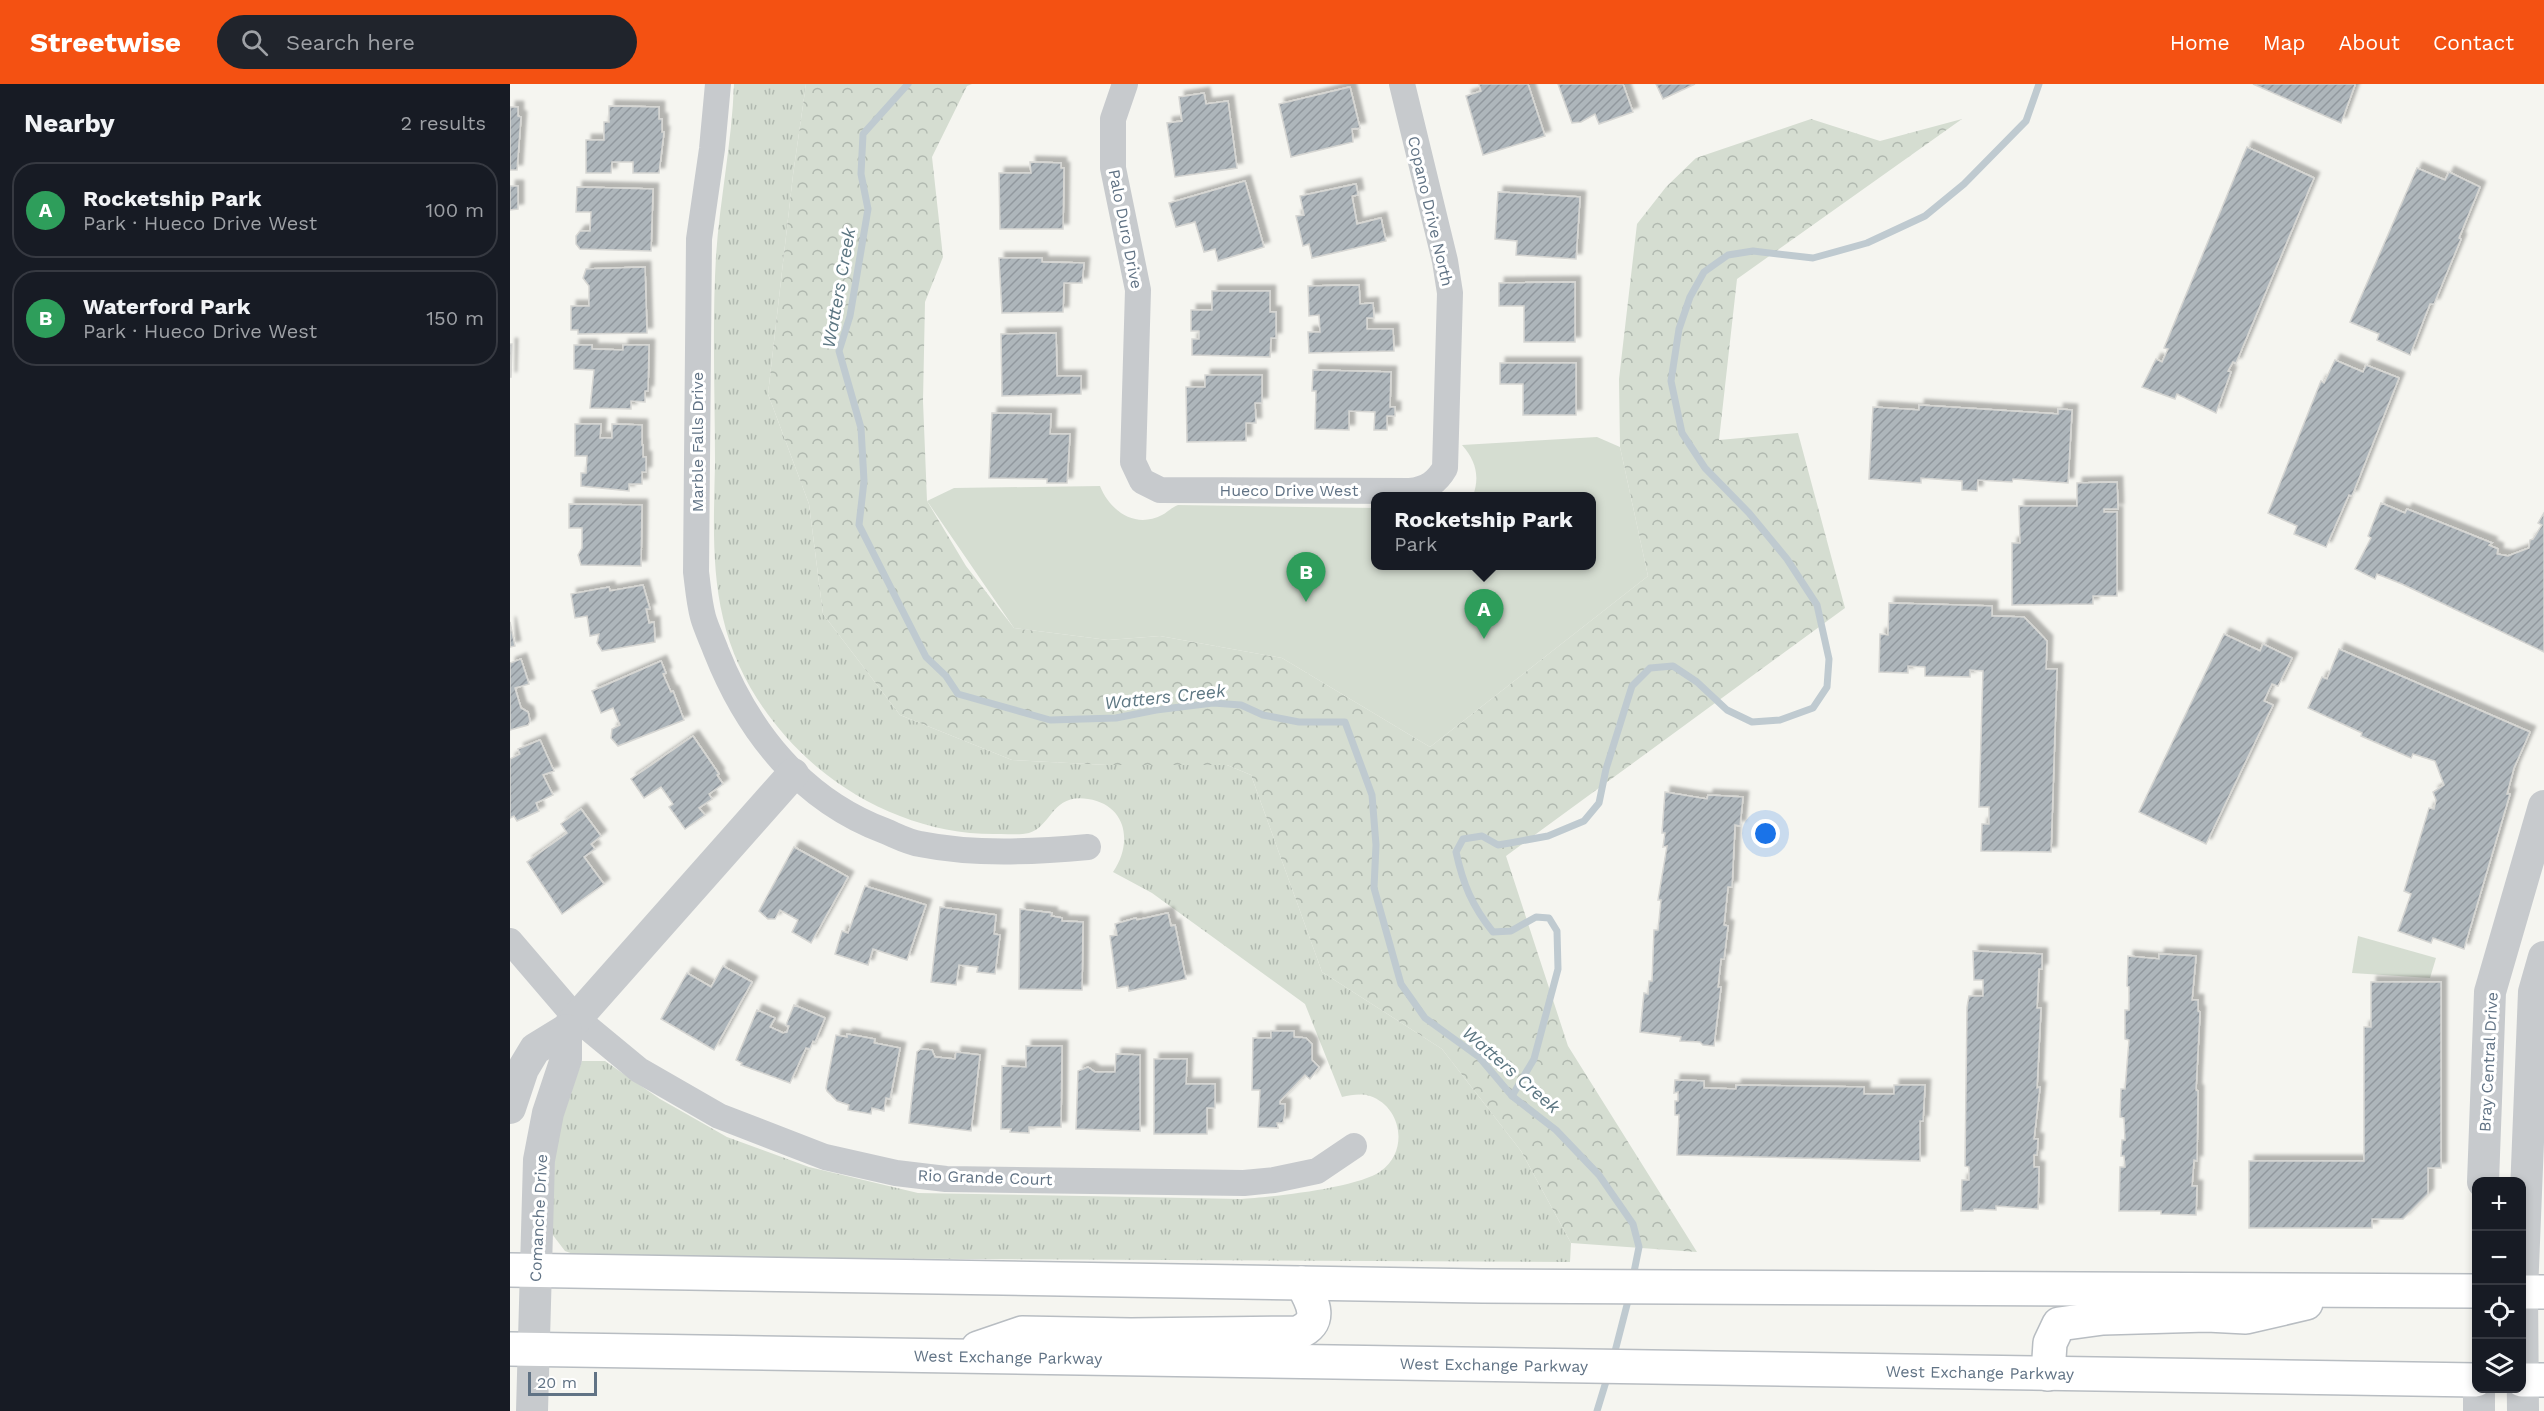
<!DOCTYPE html>
<html lang="en">
<head>
<meta charset="utf-8">
<style>
  :root { --surface:#171b24; --page:#20242c; --text:#f1f3f6; --muted:#9ea1a6; --line:#363941; --accent:#f45112 }
  body { margin:0; font-family:"Work Sans",sans-serif; background:var(--page); color:var(--text) }
  .controls { position:absolute; right:18px; bottom:18px; display:grid; overflow:hidden; border-radius:12px; box-shadow:0 3px 9px #0003 }
  .controls button { width:54px; height:54px; display:grid; place-items:center; padding:0; border:0; border-bottom:2px solid var(--line); background:var(--surface); color:var(--text); font:30px sans-serif }
  .scale { position:absolute; left:18px; bottom:15px; width:69px; box-sizing:border-box; padding-left:6px; border:3px solid #617385; border-top:0; font-size:16px; line-height:21px; white-space:nowrap; color:#617385; -webkit-text-stroke:4px #fff; paint-order:stroke }
  .you { position:absolute; left:1256px; top:750px; width:21px; height:21px; margin:-15px; border:4px solid #fff; border-radius:50%; background:#1a73e8; box-shadow:0 0 0 9px #1a73e833 }
  .badge { display:grid; place-items:center; width:39px; height:39px; border-radius:50%; background:var(--accent); color:#fff; font-size:20px; font-weight:700 }
  .pin { position:absolute; translate:-50% -50px; filter:drop-shadow(0 2px 3px #0008) }
  .pin::after { content:''; position:absolute; top:32px; width:21px; height:18px; background:inherit; clip-path:polygon(0 0,100% 0,50% 100%) }
  .popup { position:absolute; left:861px; top:408px; width:225px; height:78px; box-sizing:border-box; display:grid; place-content:center; border-radius:12px; background:var(--surface); filter:drop-shadow(0 2px 4px #0005); font-size:20px; white-space:nowrap; color:var(--muted) }
  .popup b { font-size:22px; color:var(--text) }
  .popup::after { content:''; position:absolute; left:50%; top:100%; margin-left:-12px; border:12px solid transparent; border-top-color:var(--surface) }
  .list { margin:0; padding:0; list-style:none }
  h2 { display:flex; justify-content:space-between; align-items:center; height:78px; margin:0; padding:0 24px; font-size:26px }
  h2 small { font-size:20px; font-weight:400; color:var(--muted) }
  .list li { display:grid; grid-template-columns:39px 1fr auto; gap:18px; align-items:center; box-sizing:border-box; height:96px; margin:0 12px 12px; padding:0 12px; border:2px solid var(--line); border-radius:24px }
  .list b { display:block; font-size:22px; white-space:nowrap }
  .list p { margin:0; font-size:20px; white-space:nowrap; color:var(--muted) }
  .list em { font-size:20px; font-style:normal; color:var(--muted) }
  .icon { flex:none; width:33px; height:33px; fill:none; stroke:currentColor; stroke-width:2; stroke-linecap:round; stroke-linejoin:round }
  .map { position:relative; flex:none; width:2034px; height:1327px; overflow:hidden }
  header { display:flex; align-items:center; gap:36px; box-sizing:border-box; height:84px; padding:0 30px; background:var(--accent); color:#fff }
  header strong { font-size:28px }
  nav { display:flex; gap:33px; margin-inline-start:auto; font-size:21px }
  .search { width:420px; height:54px; background:var(--page); display:flex; align-items:center; gap:15px; box-sizing:border-box; padding:0 21px; border-radius:33px; color:var(--muted); font-size:22px }
  main { display:flex }
  aside { flex:1; background:var(--surface) }
  .map>svg:first-child { display:block }
  .grass { fill:url(#grass-tufts) }
  .forest { fill:url(#forest-crowns) }
  .park { fill:#d5ddd1 }
  .lines { fill:none; stroke-linecap:round; stroke-linejoin:round }
  .stream { stroke:#bfcad0; stroke-width:7 }
  .building { fill:url(#building-hatch); stroke:#d6d6d3; stroke-width:1.5; filter:url(#shadow) }
  .secondary-casing { stroke:#b8bdc2; stroke-width:36 }
  .minor { stroke:#c7cacd; stroke-width:26 }
  .tertiary { stroke:#c7cacd; stroke-width:32 }
  .secondary { stroke:#fff; stroke-width:33 }
  .labels { text-anchor:middle; stroke-width:6; stroke-linejoin:round; paint-order:stroke }
  .street-label { font-size:16px; fill:#617385; stroke:#fff }
  .water-label { font-size:18px; font-style:italic; fill:#5c7682; stroke:#fff }
</style>
</head>
<body>
<header>
<strong>Streetwise</strong>
<div class="search"><svg class="icon" aria-label="search" viewBox="0 0 24 24"><circle cx="10" cy="10" r="6"/><path d="M15 15l6 6"/></svg>Search here</div>
<nav><a>Home</a><a>Map</a><a>About</a><a>Contact</a></nav>
</header>
<main>
<aside>
<h2>Nearby<small>2 results</small></h2>
<ul class="list">
<li><span class="badge" style="background:#2e9e5b">A</span><div><b>Rocketship Park</b><p>Park · Hueco Drive West</p></div><em>100 m</em></li>
<li><span class="badge" style="background:#2e9e5b">B</span><div><b>Waterford Park</b><p>Park · Hueco Drive West</p></div><em>150 m</em></li>
</ul>
</aside>
<div class="map">
<svg width="2034" height="1327" viewBox="0 0 2034 1327">
  <defs>
    <pattern id="grass-tufts" width="24" height="20" patternUnits="userSpaceOnUse" patternTransform="scale(1.5)"><rect width="24" height="20" fill="#d5ddd1"/><path d="M3 7l-1-3M5 7V3M7 7l1-3M15 17l-1-3M17 17v-4M19 17l1-3" fill="none" stroke="#b0b8af"/></pattern>
    <pattern id="forest-crowns" width="20" height="18" patternUnits="userSpaceOnUse" patternTransform="scale(1.5)"><rect width="20" height="18" fill="#d5ddd1"/><path d="M2 6a3 3 0 1 1 6 0M12 15a3 3 0 1 1 6 0" fill="none" stroke="#b0b8af"/></pattern>
    <pattern id="building-hatch" width="6" height="6" patternUnits="userSpaceOnUse" patternTransform="scale(1.5)"><rect width="6" height="6" fill="#aeb6bb"/><path d="M-1 1l2-2M0 6l6-6M5 7l2-2" fill="none" stroke="#91989e"/></pattern>
    <filter id="shadow"><feDropShadow dx="5.5" dy="-5.5" stdDeviation="1.5" flood-color="#0004"/></filter>
  </defs>
  <rect width="100%" height="100%" fill="#f5f5f0"/>
  <!-- grass -->
  <path class="grass" d="M224 0H296L283 91 258 310 299 420 313 530 390 631 502 676 597 681H717L741 691 812 888 932 965 1011 1067 1061 1159 1060 1178 71 1173 55 1167 42 1150 45 1068 48 1040 72 977H95L150 1015 217 1053 299 1083 408 1109 731 1115C762 1113 848 1104 871 1087 899 1067 892 1023 860 1012 851 1009 841 1011 832 1013L795 920 642 809 603 788C623 759 617 721 578 715 542 709 542 742 519 749 511 751 500 750 491 750 425 752 358 726 307 683 262 645 226 592 213 534 201 483 204 430 205 379 205 310 202 241 206 172 210 114 222 58 224 0Z"/>
  <!-- forest -->
  <polygon class="forest" points="296,0 462,0 457,2 422,73 433,173 415,218 413,317 417,417 456,482 504,544 598,556 650,552 772,574 920,663 1138,492 1110,363 1109,295 1127,140 1156,103 1186,74 1301,35 1370,57 1452,35 1227,195 1209,356 1288,349 1335,524 996,772 1058,962 1187,1168 1061,1159 1011,1067 932,965 812,888 741,691 717,681 597,681 502,676 390,631 313,530 299,420 258,310 283,91"/>
  <!-- park -->
  <g class="park">
    <path d="M1087 353 1110 363 1138 492 920 663 772 574 650 552 598 556 504 544 417 417 444 404 590 402C600 427 625 445 652 431 658 428 662 423 668 421L866 424V482H1082V412H963C970 392 966 377 952 361Z"/>
    <polygon points="1848,852 1926,874 1920,894 1842,889"/>
  </g>
  <g class="lines">
    <!-- stream -->
    <g class="stream">
      <polyline points="398,0 353,50 351,90 358,125 340,232 329,267 351,344 354,397 349,441 416,573 436,592 448,610 540,636 606,634 646,626 703,619 731,621 753,631 789,638 835,638 862,711 866,761 864,804 891,900 915,934 969,973 1002,1012 1046,1046 1089,1091 1123,1140 1129,1163 1123,1193"/>
      <path d="M1002 1012 1024 975 1048 885 1047 847 1039 834 1026 833 1001 847 983 848C962 822 953 800 946 768L953 755 972 752 988 761 1000 759 1038 752 1074 737 1089 719 1096 685 1122 602 1140 584 1163 582 1187 598 1217 626 1242 638 1270 636 1303 624 1317 603 1319 575 1307 521 1277 475 1239 429 1195 384 1172 349 1161 297 1169 245 1180 213 1194 188 1218 171 1243 167 1303 174 1357 159 1415 132 1454 100 1516 37 1529 0"/>
      <polyline points="1103,1275 1119,1213"/>
      <polyline points="1087,1327 1098,1291"/>
    </g>
  </g>
  <!-- building -->
  <g class="building">
    <polygon points="969,0 1018,0 1035,52 973,71 956,12 971,7"/>
    <polygon points="1048,0 1113,0 1123,28 1089,40 1085,30 1071,38 1062,39"/>
    <polygon points="1146,0 1185,0 1153,15"/>
    <polygon points="1743,0 1844,0 1845,1 1831,39"/>
    <polygon points="840,3 850,44 842,45 843,58 781,73 769,20"/>
    <polygon points="694,9 696,20 718,17 727,84 665,93 657,39 672,37 669,13"/>
    <polygon points="99,22 149,23 149,35 152,35 152,48 154,48 149,89 123,89 123,78 102,78 101,89 76,89 76,56 94,56 94,38 99,38"/>
    <polygon points="0,23 8,23 8,32 11,33 7,86 0,86"/>
    <polygon points="1737,63 1804,94 1726,279 1723,278 1718,287 1721,288 1706,329 1667,310 1665,315 1632,303 1646,275 1652,278 1658,265 1654,264"/>
    <polygon points="520,78 551,79 551,84 554,84 553,145 490,145 489,89 521,89"/>
    <polygon points="1907,84 1935,96 1939,88 1970,103 1949,154 1951,155 1924,220 1920,220 1900,271 1867,256 1869,250 1840,238"/>
    <polygon points="735,97 754,163 708,177 705,165 694,168 685,138 666,143 659,119"/>
    <polygon points="846,100 848,111 842,112 847,140 871,134 876,157 802,174 799,160 793,162 786,132 794,131 790,112"/>
    <polygon points="0,102 8,102 8,125 0,126"/>
    <polygon points="67,103 143,105 141,167 70,165 66,160 66,152 70,147 80,147 81,128 66,128"/>
    <polygon points="988,108 1070,113 1066,175 1006,171 1007,157 985,155"/>
    <polygon points="489,174 532,174 532,178 574,179 572,199 554,199 553,228 492,229"/>
    <polygon points="135,183 137,249 68,250 68,246 61,246 61,222 79,222 79,202 73,194 76,185"/>
    <polygon points="1065,198 1065,258 1014,258 1014,222 989,222 989,199"/>
    <polygon points="849,201 850,220 863,219 864,234 857,234 857,245 883,245 884,267 799,269 798,248 810,248 809,231 799,232 798,202"/>
    <polygon points="702,207 760,207 760,228 766,228 766,254 761,254 760,273 682,271 682,255 689,255 689,247 681,247 681,226 702,226"/>
    <polygon points="546,249 547,292 571,292 571,310 492,312 491,250"/>
    <polygon points="0,260 2,260 1,293 0,293"/>
    <polygon points="64,261 82,261 82,265 113,266 113,261 139,261 138,307 135,307 135,318 121,317 121,325 80,324 84,286 64,285"/>
    <polygon points="1825,276 1853,288 1856,281 1889,294 1842,412 1839,411 1816,463 1784,450 1787,442 1758,429 1811,297 1814,299"/>
    <polygon points="990,279 1066,279 1066,331 1013,331 1013,300 990,300"/>
    <polygon points="803,286 881,288 880,323 885,323 885,332 877,332 877,346 864,346 865,328 839,327 839,346 805,345 806,307 802,307"/>
    <polygon points="695,291 752,291 752,319 745,319 746,339 736,339 736,357 677,358 676,303 695,303"/>
    <polygon points="1409,321 1548,330 1548,325 1562,326 1558,399 1503,395 1502,398 1468,396 1467,407 1452,406 1452,397 1411,394 1411,399 1359,395 1363,323 1409,326"/>
    <polygon points="482,329 541,330 540,350 560,350 557,399 537,399 537,395 479,394"/>
    <polygon points="65,340 91,340 90,354 102,354 102,340 132,341 132,361 133,361 133,373 136,373 136,388 132,388 132,400 119,400 119,407 71,402 71,389 76,389 77,372 65,372"/>
    <polygon points="1607,398 1608,425 1594,425 1594,428 1607,428 1607,512 1583,512 1583,520 1502,521 1502,459 1510,459 1509,422 1567,422 1567,399"/>
    <polygon points="1871,419 1895,429 1897,425 1982,459 1979,461 1988,465 1987,470 1998,472 2019,464 2020,456 2023,455 2032,441 2028,439 2034,429 2034,568 1892,500 1867,490 1865,495 1845,485 1861,454 1858,452"/>
    <polygon points="59,420 132,421 131,482 71,481 68,471 72,464 72,444 59,444"/>
    <polygon points="133,501 140,525 136,525 139,539 144,538 145,558 92,567 87,559 89,550 80,552 77,532 65,534 61,510 99,503 100,507"/>
    <polygon points="1379,519 1482,522 1482,532 1514,533 1537,557 1536,585 1547,585 1541,768 1471,767 1472,740 1479,740 1479,723 1469,723 1473,587 1460,586 1460,593 1415,592 1415,583 1398,582 1398,589 1369,588 1370,550 1378,551"/>
    <polygon points="0,538 5,562 0,563"/>
    <polygon points="1714,550 1750,567 1753,560 1782,574 1768,602 1762,600 1754,617 1763,621 1696,760 1629,728"/>
    <polygon points="1829,565 2020,648 2004,684 1997,710 2000,710 1954,865 1923,854 1921,859 1888,847 1901,810 1894,807 1919,724 1924,725 1926,716 1923,708 1934,701 1925,677 1903,670 1901,674 1851,652 1852,649 1798,624 1812,593 1817,595"/>
    <polygon points="11,575 19,600 5,604 11,624 18,628 20,637 18,641 0,646 0,579"/>
    <polygon points="151,577 156,589 153,590 161,608 163,607 174,636 108,662 101,654 102,645 110,641 103,624 91,629 82,607"/>
    <polygon points="183,652 209,690 207,691 213,700 199,710 202,715 189,724 195,731 175,745 159,723 163,720 151,703 134,714 121,695"/>
    <polygon points="30,656 44,687 33,691 43,711 26,719 29,727 7,737 4,732 0,734 0,675 10,670 8,665"/>
    <polygon points="1155,708 1197,715 1198,711 1233,713 1230,742 1225,741 1222,803 1218,803 1214,841 1218,842 1214,875 1211,875 1208,903 1211,903 1204,962 1193,961 1190,958 1170,957 1171,953 1130,948 1134,909 1138,910 1139,897 1142,897 1144,846 1148,846 1151,816 1148,816 1157,762 1153,763 1155,749 1152,749"/>
    <polygon points="71,725 91,752 81,760 85,765 74,773 94,800 52,830 17,778 57,749 51,740"/>
    <polygon points="284,763 338,793 301,859 282,848 288,836 270,826 265,835 258,835 249,827"/>
    <polygon points="355,802 416,821 397,876 363,865 358,881 325,870 332,847 338,849"/>
    <polygon points="430,823 486,831 484,850 490,851 485,890 467,888 468,883 449,881 446,901 421,898"/>
    <polygon points="510,825 542,829 541,832 552,834 552,837 573,838 572,906 509,905"/>
    <polygon points="658,829 661,842 665,841 676,895 619,907 618,902 607,904 600,852 607,851 605,840 626,834 627,836"/>
    <polygon points="1463,867 1532,870 1532,885 1529,885 1527,924 1531,924 1527,1004 1530,1003 1524,1055 1528,1055 1527,1071 1524,1071 1524,1083 1529,1083 1528,1125 1486,1122 1486,1126 1464,1125 1463,1127 1451,1127 1452,1096 1459,1096 1459,1083 1455,1082 1457,923 1459,912 1473,912 1473,896 1464,896"/>
    <polygon points="1649,870 1686,872 1682,916 1688,916 1688,927 1690,928 1686,1006 1688,1007 1687,1077 1684,1076 1682,1102 1687,1102 1686,1131 1651,1130 1651,1127 1609,1127 1610,1083 1615,1083 1614,1072 1611,1072 1612,1056 1615,1056 1614,1034 1610,1033 1611,1005 1615,1005 1619,956 1615,955 1615,926 1619,926 1619,903 1617,902 1618,872 1649,875"/>
    <polygon points="213,882 242,898 204,966 151,935 177,889 201,903"/>
    <polygon points="1861,898 1931,898 1931,1084 1918,1084 1918,1110 1893,1135 1862,1135 1862,1144 1739,1144 1739,1077 1854,1077 1854,943 1861,943"/>
    <polygon points="284,921 315,934 305,958 303,957 300,965 296,964 280,999 231,981 232,979 226,976 247,926 265,934 260,943 273,949 277,948 279,942 276,941"/>
    <polygon points="761,947 784,947 784,953 796,954 802,960 802,976 809,983 800,995 795,991 770,1017 770,1020 775,1020 775,1029 773,1039 767,1039 768,1044 748,1043 750,1006 742,1006 743,954 761,954"/>
    <polygon points="337,950 365,955 364,959 390,964 380,1015 376,1014 374,1027 362,1024 361,1030 338,1026 339,1021 327,1017 317,1007 316,1004 326,951 337,953"/>
    <polygon points="516,962 552,962 551,1043 519,1043 519,1049 500,1048 501,1045 491,1045 492,982 516,983"/>
    <polygon points="411,965 422,966 425,973 445,975 446,968 470,971 461,1047 399,1039 407,968"/>
    <polygon points="606,970 630,971 630,1047 566,1045 568,987 578,983 585,988 605,988"/>
    <polygon points="644,975 677,975 676,1000 705,1000 705,1024 697,1024 697,1050 644,1050"/>
    <polygon points="1165,996 1194,997 1194,1004 1226,1005 1226,1001 1354,1003 1354,1010 1384,1010 1384,1001 1415,1001 1413,1037 1410,1037 1410,1077 1167,1071 1169,1031 1165,1031 1165,1017 1168,1017 1168,1008 1164,1009"/>
  </g>
  <g class="lines">
    <!-- secondary casing -->
    <g class="secondary-casing">
      <g id="secondary">
        <polyline points="0,1186 972,1202 1966,1207"/>
        <polyline points="2012,1208 2034,1208"/>
        <path d="M468 1264 512 1249 621 1251 787 1249C814 1238 803 1219 792 1199"/>
        <path id="s1" d="M0 1265 1966 1296"/>
        <polyline points="1538,1290 1540,1259 1549,1240 1593,1234 1697,1231 1736,1233 1796,1219"/>
        <polyline points="2012,1296 2034,1296"/>
      </g>
    </g>
    <!-- minor -->
    <g class="minor">
      <path d="M208 0 202 65 189 155 186 488C188 503 189 518 193 533 196 544 202 556 206 567 238 648 292 716 375 747 387 752 398 758 410 760 465 771 522 768 578 763"/>
      <path d="M615 0 603 35V84L628 206 623 378 632 397 650 406 900 407C917 405 927 398 935 384L940 209 935 177 892 0"/>
      <polyline points="0,857 66,934 129,986 209,1032 315,1073 386,1089 436,1095 734,1099 764,1096 807,1087 844,1062"/>
    </g>
    <!-- tertiary -->
    <g class="tertiary">
      <polyline points="0,1024 13,985 25,965 56,946 283,690"/>
      <polyline points="1973,1098 1980,908 2034,722"/>
      <polyline points="22,1327 29,1076 38,1029 56,975 56,946"/>
      <polyline points="1969,1327 1969,1304"/>
      <polyline points="2013,1327 2012,1208 2024,908 2034,873"/>
    </g>
    <!-- secondary -->
    <use href="#secondary" class="secondary"/>
  </g>
  <g class="labels">
    <!-- street labels -->
    <g class="street-label">
      <text transform="translate(921 127) rotate(77)" y="6">Copano Drive North</text>
      <text transform="translate(616 145) rotate(79)" y="6">Palo Duro Drive</text>
      <text transform="translate(187 358) rotate(-90)" y="6">Marble Falls Drive</text>
      <text x="779" y="412">Hueco Drive West</text>
      <text transform="translate(1978 978) rotate(-87)" y="6">Bray Central Drive</text>
      <text transform="translate(475 1093) rotate(2)" y="6">Rio Grande Court</text>
      <text transform="translate(28 1134) rotate(-87)" y="6">Comanche Drive</text>
      <text dy="6" stroke="none"><textPath href="#s1" startOffset="498">West Exchange Parkway</textPath></text>
      <text dy="6" stroke="none"><textPath href="#s1" startOffset="984">West Exchange Parkway</textPath></text>
      <text dy="6" stroke="none"><textPath href="#s1" startOffset="1470">West Exchange Parkway</textPath></text>
    </g>
    <!-- water labels -->
    <g class="water-label">
      <text transform="translate(329 204) rotate(-80)" y="6">Watters Creek</text>
      <text transform="translate(655 613) rotate(-6)" y="6">Watters Creek</text>
      <text transform="translate(1001 986) rotate(41)" y="6">Watters Creek</text>
    </g>
  </g>
</svg>
<div class="controls">
<button>+</button>
<button>−</button>
<button><svg class="icon" aria-label="locate" viewBox="0 0 24 24"><circle cx="12" cy="12" r="6"/><path d="M12 2v4M12 18v4M2 12h4M18 12h4"/></svg></button>
<button><svg class="icon" aria-label="layers" viewBox="0 0 24 24"><path d="M12 4l9 5-9 5-9-5zM3 14l9 5 9-5"/></svg></button>
</div>
<div class="scale">20 m</div>
<div class="you"></div>
<div class="pin badge" style="left:974px;top:555px;background:#2e9e5b">A</div>
<div class="popup"><b>Rocketship Park</b>Park</div>
<div class="pin badge" style="left:796px;top:518px;background:#2e9e5b">B</div>
</div>
</main>
</body>
</html>
